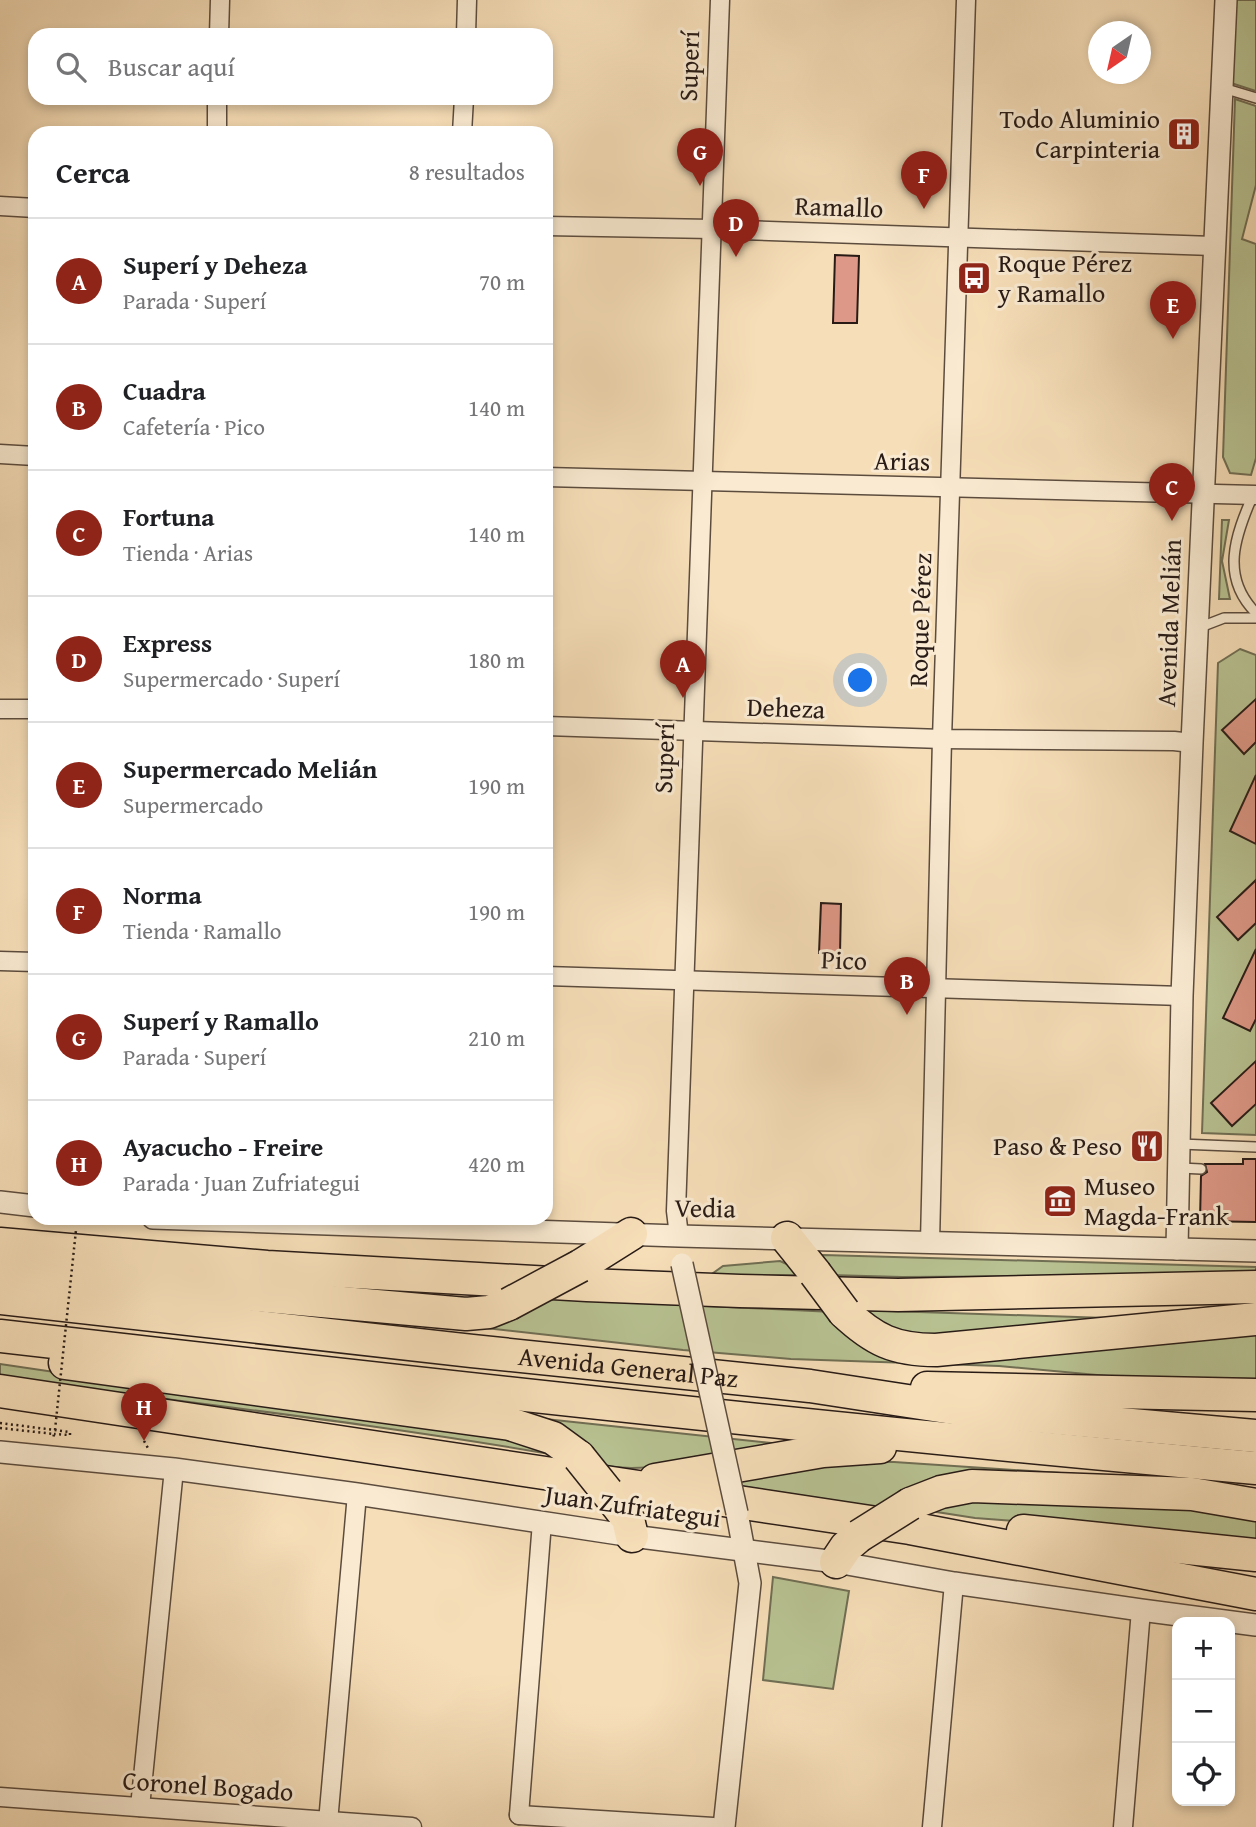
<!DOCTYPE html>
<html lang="es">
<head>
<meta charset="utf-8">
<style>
  :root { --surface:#fff; --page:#f2f2f2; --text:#202124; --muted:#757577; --line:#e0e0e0; --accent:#8f2418 }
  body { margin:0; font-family:"Gentium Book Plus",serif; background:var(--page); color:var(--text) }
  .controls { position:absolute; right:21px; bottom:21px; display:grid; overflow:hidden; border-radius:14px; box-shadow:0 4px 10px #0003 }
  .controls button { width:63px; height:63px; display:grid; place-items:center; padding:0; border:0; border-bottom:2px solid var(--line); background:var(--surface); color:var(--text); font:35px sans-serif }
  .compass { position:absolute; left:1088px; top:21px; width:63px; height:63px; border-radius:50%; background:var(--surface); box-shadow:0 4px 10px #0003; rotate:214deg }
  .you { position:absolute; left:861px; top:681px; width:24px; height:24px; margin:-18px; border:5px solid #fff; border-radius:50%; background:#1a73e8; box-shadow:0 0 0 10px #1a73e833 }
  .badge { display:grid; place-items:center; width:46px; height:46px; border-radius:50%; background:var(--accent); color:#fff; font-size:23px; font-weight:700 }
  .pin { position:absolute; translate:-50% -58px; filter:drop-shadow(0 2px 4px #0008) }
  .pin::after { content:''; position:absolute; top:37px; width:24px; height:21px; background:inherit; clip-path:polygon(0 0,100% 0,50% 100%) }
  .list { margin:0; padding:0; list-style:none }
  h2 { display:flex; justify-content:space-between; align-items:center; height:91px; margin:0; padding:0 28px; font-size:30px }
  h2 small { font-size:23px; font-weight:400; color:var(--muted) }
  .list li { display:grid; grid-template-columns:46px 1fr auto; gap:21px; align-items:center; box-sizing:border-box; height:126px; padding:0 28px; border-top:2px solid var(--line) }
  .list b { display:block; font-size:26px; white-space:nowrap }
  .list p { margin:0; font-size:23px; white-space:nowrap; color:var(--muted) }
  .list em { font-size:23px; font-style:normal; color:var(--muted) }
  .icon { flex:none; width:38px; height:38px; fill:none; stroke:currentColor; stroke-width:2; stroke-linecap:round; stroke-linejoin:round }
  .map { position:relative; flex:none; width:1256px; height:1827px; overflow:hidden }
  .search { position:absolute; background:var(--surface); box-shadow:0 4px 10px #0003; left:28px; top:28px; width:525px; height:77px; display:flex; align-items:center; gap:18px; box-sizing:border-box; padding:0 24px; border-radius:21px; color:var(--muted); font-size:26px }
  .panel { position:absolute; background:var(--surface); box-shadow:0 4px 10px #0003; left:28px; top:126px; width:525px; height:1099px; border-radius:21px }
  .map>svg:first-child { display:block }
  .green { fill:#b8c292; stroke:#706e54; stroke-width:2 }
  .building { fill:#de9887; stroke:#281b16; stroke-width:2 }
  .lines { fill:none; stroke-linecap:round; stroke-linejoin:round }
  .service-casing { stroke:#5c4c3e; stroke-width:12 }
  .minor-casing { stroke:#5c4c3e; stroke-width:21 }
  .tertiary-casing { stroke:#5c4c3e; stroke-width:24 }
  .motorway-casing { stroke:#281b16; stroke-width:35 }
  .path { stroke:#281b16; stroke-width:2.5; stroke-dasharray:2 3.5; stroke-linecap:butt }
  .service { stroke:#f9ead1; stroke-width:9 }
  .minor { stroke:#f9ead1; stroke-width:18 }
  .tertiary { stroke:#f9ead1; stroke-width:21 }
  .motorway { stroke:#f6deb8; stroke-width:32 }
  .tertiary-bridge-casing { stroke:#5c4c3e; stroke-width:24; stroke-linecap:butt }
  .motorway-bridge-casing { stroke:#281b16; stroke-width:35; stroke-linecap:butt }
  .path-bridge { stroke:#281b16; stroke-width:2.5; stroke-dasharray:2 3.5; stroke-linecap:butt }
  .tertiary-bridge { stroke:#f9ead1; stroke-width:21 }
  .motorway-bridge { stroke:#f6deb8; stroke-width:32 }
  .labels { text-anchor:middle; stroke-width:6; stroke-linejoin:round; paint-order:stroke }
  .street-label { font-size:26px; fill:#281b16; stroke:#f9ead1 }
  .poi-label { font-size:26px; fill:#281b16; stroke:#f9ead1; text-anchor:end }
</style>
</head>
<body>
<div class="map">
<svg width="1256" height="1827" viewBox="0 0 1256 1827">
  <rect width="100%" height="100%" fill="#f6deb8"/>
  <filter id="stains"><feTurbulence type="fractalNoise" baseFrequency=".00286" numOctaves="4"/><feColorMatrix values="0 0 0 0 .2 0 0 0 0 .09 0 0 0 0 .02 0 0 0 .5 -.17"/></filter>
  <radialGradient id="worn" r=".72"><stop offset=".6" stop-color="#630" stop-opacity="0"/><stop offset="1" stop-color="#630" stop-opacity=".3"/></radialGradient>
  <!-- green -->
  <g class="green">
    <polygon points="1236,0 1256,0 1256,91 1231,83"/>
    <polygon points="1235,99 1256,106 1256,185 1242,239 1256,244 1256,458 1251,475 1230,473 1223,457"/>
    <polygon points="1222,520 1229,520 1222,561 1230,599 1219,599"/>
    <polygon points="1240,649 1256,655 1256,1135 1202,1133 1218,663"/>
    <polygon points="823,1255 1256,1267 1256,1275 902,1277 830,1275 820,1256"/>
    <polygon points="780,1261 791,1266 803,1275 709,1276 723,1266"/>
    <polygon points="540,1298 833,1312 855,1337 1256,1332 1256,1379 1119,1377 999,1366 791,1359 683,1350 441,1323"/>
    <polygon points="858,1310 1138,1319 909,1339"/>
    <path d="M0 1364 535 1443 561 1456C375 1423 187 1403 0 1377Z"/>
    <path d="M517 1416 790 1445C746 1452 635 1479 597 1463 573 1453 540 1430 517 1416Z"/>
    <polygon points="819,1461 894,1462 1076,1474 889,1509 713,1482"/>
    <polygon points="952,1499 1118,1499 1256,1519 1256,1540 975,1518 924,1510"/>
    <polygon points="773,1577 849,1591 833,1689 763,1680"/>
  </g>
  <!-- building -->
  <g class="building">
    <polygon points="1170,127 1198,128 1198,141 1169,140"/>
    <polygon points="835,255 859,256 857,323 833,323"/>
    <polygon points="1256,699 1256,742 1244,754 1222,730"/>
    <polygon points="1256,775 1256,844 1230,831"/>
    <polygon points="1256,880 1256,923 1238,940 1217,917"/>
    <polygon points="821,903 841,904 840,954 819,953"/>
    <polygon points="1256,949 1256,1019 1250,1031 1223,1018"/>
    <polygon points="1256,1061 1256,1104 1232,1126 1211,1103"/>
    <polygon points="1243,1159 1256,1159 1256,1222 1200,1221 1201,1176 1207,1172 1205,1164 1243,1164"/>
  </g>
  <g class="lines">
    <!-- service casing -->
    <g class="service-casing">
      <g id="service">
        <polyline points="1223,88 1256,98"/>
        <path d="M1253 495C1235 536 1220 577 1256 613"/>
        <polyline points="1198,628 1224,618 1256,618"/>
        <polyline points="1180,1144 1256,1147"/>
        <polyline points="1180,1168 1201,1169"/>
      </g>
    </g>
    <!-- minor casing -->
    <g class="minor-casing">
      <g id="minor">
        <polyline points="219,35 220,0"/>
        <polyline points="466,35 467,0"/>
        <polyline points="217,133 217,98"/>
        <polyline points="462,133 464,98"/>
        <polyline points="0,206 35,208"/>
        <polyline points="546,226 712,229 1213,246"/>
        <polyline points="0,454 35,456"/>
        <polyline points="546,477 1256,495"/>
        <polyline points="0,709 35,709"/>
        <polyline points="546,726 942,739 1174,741 1192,743"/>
        <polyline points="0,961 35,962"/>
        <polyline points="546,976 1182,996"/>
        <polyline points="679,1236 676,1211 720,0"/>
        <polyline points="930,1242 942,739 966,0"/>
        <polyline points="0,1797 412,1827"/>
        <polyline points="140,1807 174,1469"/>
        <polyline points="519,1815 542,1522"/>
        <polyline points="519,1815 713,1827"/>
        <polyline points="328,1822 357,1494"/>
        <polyline points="932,1827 954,1583"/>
        <polyline points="1123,1827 1141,1610"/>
      </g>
    </g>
    <!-- tertiary casing -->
    <g class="tertiary-casing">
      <g id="tertiary">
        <polyline points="0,1202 35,1206"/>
        <polyline points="153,1218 679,1236 1256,1251"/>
        <polyline points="1177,1249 1182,996 1192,743 1226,0"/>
        <polyline points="0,1452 174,1469 357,1494 632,1536 836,1562 954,1583 1141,1610 1256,1625"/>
        <polyline points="724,1827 750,1583 737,1513"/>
      </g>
    </g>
    <!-- motorway casing -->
    <g class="motorway-casing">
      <g id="motorway">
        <polyline points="787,1238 815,1273"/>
        <polyline points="0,1244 267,1267 587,1285 740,1291 898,1295 1256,1287"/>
        <polyline points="580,1266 631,1234"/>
        <polyline points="0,1275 31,1275 466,1314 489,1312 509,1304"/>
        <path id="s1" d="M0 1298 472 1351 810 1386 966 1410 1256 1436"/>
        <path d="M844 1312C874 1340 894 1350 936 1350L1256 1319"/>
        <path d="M0 1336C418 1384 837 1431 1256 1468"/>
        <polyline points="65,1363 510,1424 553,1438 579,1457"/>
        <polyline points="927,1388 1256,1395"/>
        <polyline points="0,1391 910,1528 1256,1594"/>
        <polyline points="655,1480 823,1451 880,1447"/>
        <polyline points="607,1492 628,1519 632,1536"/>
        <polyline points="910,1504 941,1492 972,1486 1192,1494 1256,1505"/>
        <polyline points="1023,1531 1256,1555"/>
        <polyline points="836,1562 846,1547 859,1536"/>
      </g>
    </g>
    <!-- path -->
    <g class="path">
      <polyline points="0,1423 70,1432 70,1435 54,1434"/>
      <polyline points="0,1428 54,1434 53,1439"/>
      <polyline points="144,1441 148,1448"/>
    </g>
    <!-- service -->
    <use href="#service" class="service"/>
    <!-- minor -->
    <use href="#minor" class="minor"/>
    <!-- tertiary -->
    <use href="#tertiary" class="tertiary"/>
    <!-- motorway -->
    <use href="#motorway" class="motorway"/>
    <!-- tertiary-bridge casing -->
    <g class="tertiary-bridge-casing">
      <polyline id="tertiary-bridge" points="682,1264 737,1513"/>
    </g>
    <!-- motorway-bridge casing -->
    <g class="motorway-bridge-casing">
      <g id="motorway-bridge">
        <polyline points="815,1273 844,1312"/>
        <polyline points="509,1304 580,1266"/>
        <polyline points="579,1457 607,1492"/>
        <polyline points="859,1536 910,1504"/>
      </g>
    </g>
    <!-- path-bridge -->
    <polyline class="path-bridge" points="55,1430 76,1230"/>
    <!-- tertiary-bridge -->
    <use href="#tertiary-bridge" class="tertiary-bridge"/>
    <!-- motorway-bridge -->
    <use href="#motorway-bridge" class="motorway-bridge"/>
  </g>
  <!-- icons -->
  <defs>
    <g id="building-square" transform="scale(1.75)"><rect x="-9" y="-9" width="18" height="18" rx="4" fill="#8f2418" stroke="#f9ead1"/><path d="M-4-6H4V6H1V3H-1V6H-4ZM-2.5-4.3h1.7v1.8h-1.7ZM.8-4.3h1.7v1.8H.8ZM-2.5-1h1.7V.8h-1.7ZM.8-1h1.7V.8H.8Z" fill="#fff"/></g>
    <g id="bus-square" transform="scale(1.75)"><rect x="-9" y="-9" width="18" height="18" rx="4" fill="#8f2418" stroke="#f9ead1"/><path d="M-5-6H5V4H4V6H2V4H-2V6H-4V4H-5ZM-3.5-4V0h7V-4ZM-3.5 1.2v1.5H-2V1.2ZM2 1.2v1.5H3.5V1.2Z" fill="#fff"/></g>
    <g id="restaurant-square" transform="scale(1.75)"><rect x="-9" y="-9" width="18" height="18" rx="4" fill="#8f2418" stroke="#f9ead1"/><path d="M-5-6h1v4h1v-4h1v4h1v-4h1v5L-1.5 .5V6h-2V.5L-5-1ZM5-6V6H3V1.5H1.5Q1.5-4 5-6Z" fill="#fff"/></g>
    <g id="museum-square" transform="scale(1.75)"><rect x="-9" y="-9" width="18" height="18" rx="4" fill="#8f2418" stroke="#f9ead1"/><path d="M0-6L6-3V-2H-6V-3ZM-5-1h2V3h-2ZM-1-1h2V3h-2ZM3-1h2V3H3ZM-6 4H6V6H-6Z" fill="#fff"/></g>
  </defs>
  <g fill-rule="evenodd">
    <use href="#building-square" x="1184" y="134"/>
    <use href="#bus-square" x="974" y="278"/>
    <use href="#restaurant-square" x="1147" y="1146"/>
    <use href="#museum-square" x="1060" y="1201"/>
  </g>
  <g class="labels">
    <!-- street labels -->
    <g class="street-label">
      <text transform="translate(689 66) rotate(-88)" y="9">Superí</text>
      <text transform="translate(839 207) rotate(2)" y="9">Ramallo</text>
      <text transform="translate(902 461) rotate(1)" y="9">Arias</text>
      <text transform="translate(920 620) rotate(-88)" y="9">Roque Pérez</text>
      <text transform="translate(1169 623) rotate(-88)" y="9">Avenida Melián</text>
      <text transform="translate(786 708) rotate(2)" y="9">Deheza</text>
      <text transform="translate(664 758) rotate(-88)" y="9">Superí</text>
      <text transform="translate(844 960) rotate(2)" y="9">Pico</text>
      <text transform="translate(705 1208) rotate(1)" y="9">Vedia</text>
      <text dy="9" stroke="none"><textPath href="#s1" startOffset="632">Avenida General Paz</textPath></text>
      <text transform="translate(633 1506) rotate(8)" y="9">Juan Zufriategui</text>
      <text transform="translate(208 1786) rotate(4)" y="9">Coronel Bogado</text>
    </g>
    <!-- poi labels -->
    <g class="poi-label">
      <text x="1160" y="128">Todo Aluminio<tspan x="1160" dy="30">Carpinteria</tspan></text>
      <text x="998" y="272" text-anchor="start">Roque Pérez<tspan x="998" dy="30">y Ramallo</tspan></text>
      <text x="1122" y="1155">Paso &amp; Peso</text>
      <text x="1084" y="1195" text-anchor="start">Museo<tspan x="1084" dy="30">Magda-Frank</tspan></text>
    </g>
  </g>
  <rect width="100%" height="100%" filter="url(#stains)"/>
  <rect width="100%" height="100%" fill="url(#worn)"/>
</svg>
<div class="controls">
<button>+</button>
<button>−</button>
<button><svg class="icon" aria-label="locate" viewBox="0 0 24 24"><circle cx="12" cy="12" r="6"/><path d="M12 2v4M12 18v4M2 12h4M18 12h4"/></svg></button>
</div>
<svg class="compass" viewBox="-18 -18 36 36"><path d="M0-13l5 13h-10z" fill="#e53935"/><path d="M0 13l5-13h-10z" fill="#757577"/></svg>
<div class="you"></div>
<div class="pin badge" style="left:683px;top:698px">A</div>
<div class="pin badge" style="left:907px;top:1015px">B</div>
<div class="pin badge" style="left:1172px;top:521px">C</div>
<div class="pin badge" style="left:736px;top:257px">D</div>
<div class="pin badge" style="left:1173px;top:339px">E</div>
<div class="pin badge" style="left:924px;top:209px">F</div>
<div class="pin badge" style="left:700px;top:186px">G</div>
<div class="pin badge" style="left:144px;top:1441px">H</div>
<div class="search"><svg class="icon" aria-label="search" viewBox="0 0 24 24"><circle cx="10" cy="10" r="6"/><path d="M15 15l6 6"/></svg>Buscar aquí</div>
<section class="panel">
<h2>Cerca<small>8 resultados</small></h2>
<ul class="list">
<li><span class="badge">A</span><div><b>Superí y Deheza</b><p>Parada · Superí</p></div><em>70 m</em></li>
<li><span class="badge">B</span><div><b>Cuadra</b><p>Cafetería · Pico</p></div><em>140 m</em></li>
<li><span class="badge">C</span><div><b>Fortuna</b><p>Tienda · Arias</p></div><em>140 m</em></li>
<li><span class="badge">D</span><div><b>Express</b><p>Supermercado · Superí</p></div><em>180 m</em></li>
<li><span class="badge">E</span><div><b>Supermercado Melián</b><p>Supermercado</p></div><em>190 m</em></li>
<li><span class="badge">F</span><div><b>Norma</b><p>Tienda · Ramallo</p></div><em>190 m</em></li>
<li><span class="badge">G</span><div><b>Superí y Ramallo</b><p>Parada · Superí</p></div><em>210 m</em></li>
<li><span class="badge">H</span><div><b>Ayacucho - Freire</b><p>Parada · Juan Zufriategui</p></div><em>420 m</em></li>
</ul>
</section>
</div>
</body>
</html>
